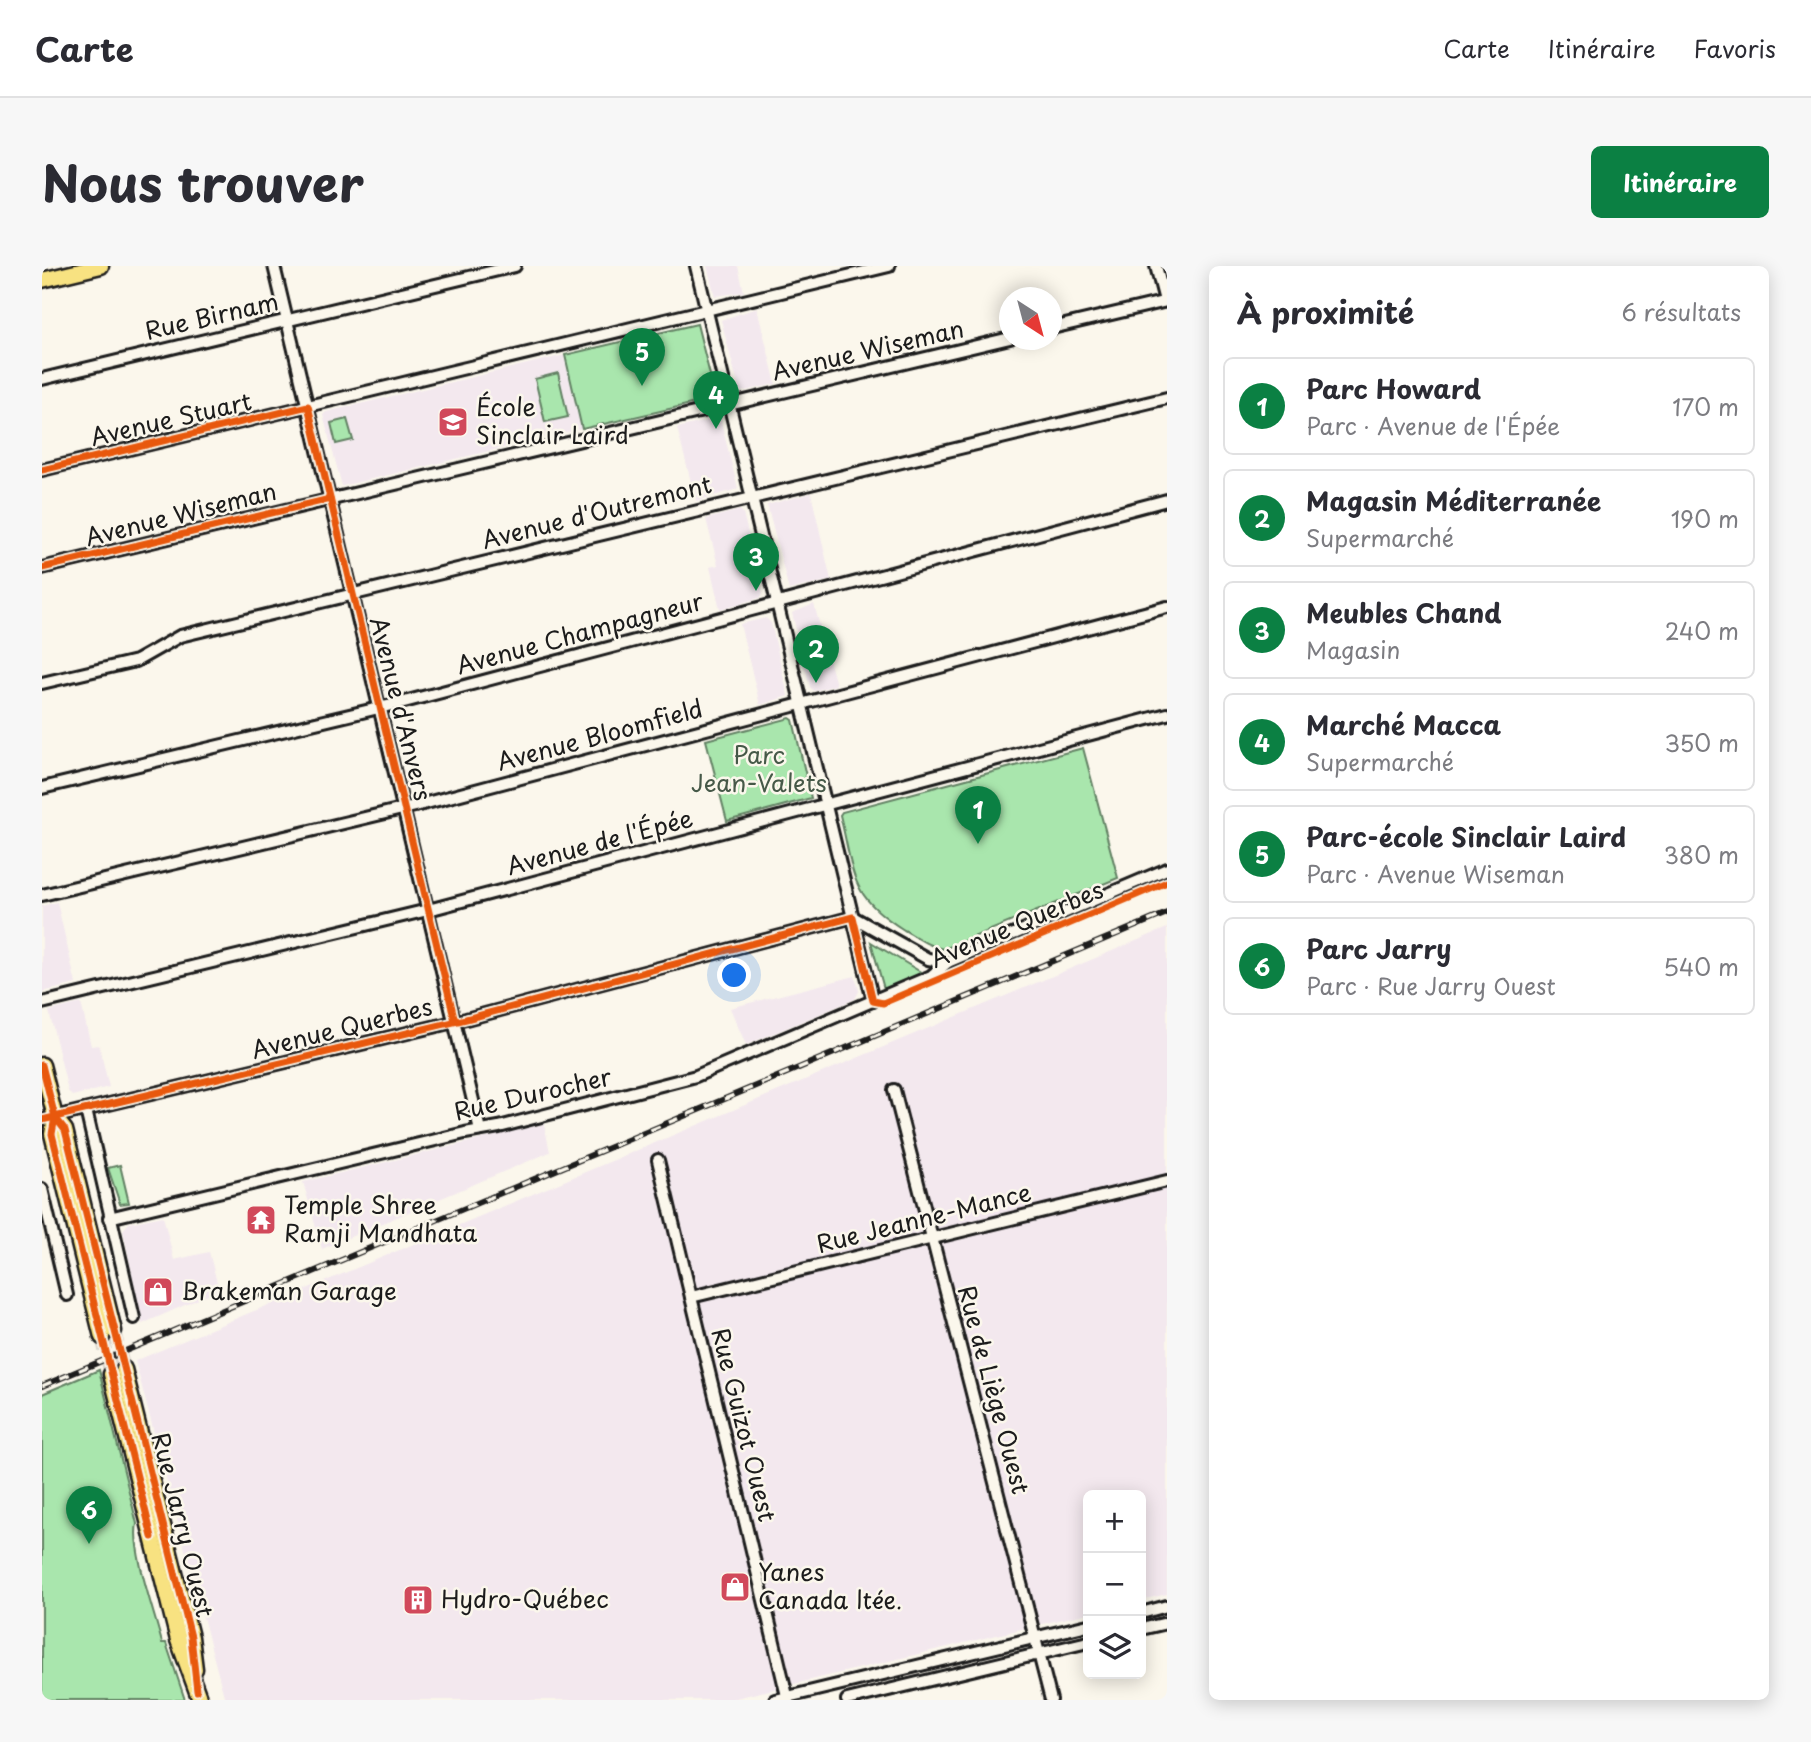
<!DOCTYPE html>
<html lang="fr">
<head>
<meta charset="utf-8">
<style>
  :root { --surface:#fff; --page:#f7f7f7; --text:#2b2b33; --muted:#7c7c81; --line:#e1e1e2; --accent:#0b8043 }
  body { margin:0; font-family:"Playpen Sans",sans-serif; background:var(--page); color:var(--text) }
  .controls { position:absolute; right:21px; bottom:21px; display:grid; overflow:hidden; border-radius:10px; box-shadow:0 4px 18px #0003 }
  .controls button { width:63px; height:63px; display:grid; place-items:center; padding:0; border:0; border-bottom:2px solid var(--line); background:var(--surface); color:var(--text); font:35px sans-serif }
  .compass { position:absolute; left:957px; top:21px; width:63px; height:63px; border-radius:50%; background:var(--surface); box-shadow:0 4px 18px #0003; rotate:144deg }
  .you { position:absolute; left:693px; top:710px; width:24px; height:24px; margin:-18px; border:5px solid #fff; border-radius:50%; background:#1a73e8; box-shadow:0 0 0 10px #1a73e833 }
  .badge { display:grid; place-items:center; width:46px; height:46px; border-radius:50%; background:var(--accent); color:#fff; font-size:23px; font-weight:700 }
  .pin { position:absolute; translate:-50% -58px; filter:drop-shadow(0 2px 4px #0008) }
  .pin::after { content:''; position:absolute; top:37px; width:24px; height:21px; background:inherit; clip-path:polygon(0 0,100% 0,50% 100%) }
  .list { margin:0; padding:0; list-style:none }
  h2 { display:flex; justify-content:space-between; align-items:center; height:91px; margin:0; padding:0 28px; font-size:30px }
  h2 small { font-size:23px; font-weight:400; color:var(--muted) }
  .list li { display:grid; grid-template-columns:46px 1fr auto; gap:21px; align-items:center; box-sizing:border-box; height:98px; margin:0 14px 14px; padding:0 14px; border:2px solid var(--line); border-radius:10px }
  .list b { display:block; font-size:26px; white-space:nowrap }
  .list p { margin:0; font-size:23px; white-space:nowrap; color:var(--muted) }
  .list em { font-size:23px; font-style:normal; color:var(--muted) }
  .icon { flex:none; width:38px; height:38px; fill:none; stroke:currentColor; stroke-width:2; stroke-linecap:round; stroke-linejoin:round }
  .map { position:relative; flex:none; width:1125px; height:1434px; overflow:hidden; border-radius:10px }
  header { display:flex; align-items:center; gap:42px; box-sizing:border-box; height:98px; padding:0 35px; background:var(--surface); border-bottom:2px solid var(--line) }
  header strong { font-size:33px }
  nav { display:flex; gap:38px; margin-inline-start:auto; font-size:24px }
  .intro { display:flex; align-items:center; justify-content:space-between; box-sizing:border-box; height:168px; padding:0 42px }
  h1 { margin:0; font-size:49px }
  .button { padding:18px 32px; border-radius:10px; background:var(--accent); color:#fff; font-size:24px; font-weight:700 }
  main { display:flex; gap:42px; padding:0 42px }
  aside { flex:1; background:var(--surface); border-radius:10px; box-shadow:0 4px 18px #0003 }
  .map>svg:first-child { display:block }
  .built { fill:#f3e8ee }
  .green { fill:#a9e6ad; stroke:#628164; stroke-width:2 }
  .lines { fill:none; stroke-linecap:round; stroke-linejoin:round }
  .major-tunnel { stroke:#dad6cd; stroke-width:14; stroke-dasharray:14 7; stroke-linecap:butt }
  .minor-casing { stroke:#1c1c1c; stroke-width:16 }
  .major-casing { stroke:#1c1c1c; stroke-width:19 }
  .minor { stroke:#fbf7ec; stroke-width:10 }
  .major { stroke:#f8e281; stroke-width:14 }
  .rail-casing { stroke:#1c1c1c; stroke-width:6 }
  .rail { stroke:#fbf7ec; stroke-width:3.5; stroke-dasharray:10; stroke-linecap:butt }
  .cycleway-casing { stroke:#fbf7ec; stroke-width:11 }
  .cycleway { stroke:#e8590c; stroke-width:7 }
  .labels { text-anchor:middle; stroke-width:5; stroke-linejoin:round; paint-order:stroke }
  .street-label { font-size:24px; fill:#1c1c1c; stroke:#fbf7ec }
  .poi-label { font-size:24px; fill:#1c1c1c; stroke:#fbf7ec; text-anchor:start }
  .park-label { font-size:24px; fill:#465948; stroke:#fbf7ec }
</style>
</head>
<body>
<header>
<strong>Carte</strong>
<nav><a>Carte</a><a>Itinéraire</a><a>Favoris</a></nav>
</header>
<div class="intro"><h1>Nous trouver</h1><a class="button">Itinéraire</a></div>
<main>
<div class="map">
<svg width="1125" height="1434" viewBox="0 0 1125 1434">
  <rect width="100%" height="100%" fill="#fbf7ec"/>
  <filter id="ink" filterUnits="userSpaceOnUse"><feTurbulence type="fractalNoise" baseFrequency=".0143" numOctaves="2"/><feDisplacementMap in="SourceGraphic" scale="14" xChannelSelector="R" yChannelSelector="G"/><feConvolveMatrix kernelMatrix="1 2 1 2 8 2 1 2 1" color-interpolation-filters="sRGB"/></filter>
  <g filter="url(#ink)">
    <!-- built -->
    <g class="built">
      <polygon points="665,0 696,0 702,26 673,30"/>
      <polygon points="715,42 734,118 698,126 679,54"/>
      <polygon points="523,89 540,163 300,220 281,149 284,146"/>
      <polygon points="678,152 696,223 654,235 635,162"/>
      <polygon points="769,227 789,314 747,324 725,239"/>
      <polygon points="698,244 701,247 721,328 718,332 678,343 668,301 676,299 664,253"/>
      <polygon points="772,338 794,419 772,425 768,421 750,347"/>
      <polygon points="724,352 729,357 746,430 718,439 698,358"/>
      <polygon points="15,636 34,718 0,726 0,640"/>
      <polygon points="1125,662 1125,1328 1099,1334 1099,1229 1046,1229 1046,1347 686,1434 183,1434 93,1095"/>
      <polygon points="813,710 817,725 813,733 704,779 688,742"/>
      <polygon points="39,737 49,780 57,779 67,821 30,830 26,825 7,745"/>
      <polygon points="502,858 508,886 280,983 261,916"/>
      <polygon points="121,950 132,994 167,986 177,1024 100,1058 81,964 87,957"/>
    </g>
    <!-- green -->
    <g class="green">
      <polygon points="655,58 673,129 671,133 540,163 523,89"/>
      <polygon points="516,107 526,151 503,156 493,113"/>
      <polygon points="305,153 311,174 294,178 289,157"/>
      <polygon points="748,452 751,454 769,532 685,555 664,474"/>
      <path d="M1041 482 1076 612 902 683C887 681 875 671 862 664 806 629 813 609 798 549L800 546Z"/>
      <polygon points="829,676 882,708 842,723"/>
      <polygon points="78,899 87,937 78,938 66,902"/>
      <path d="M57 1104 95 1258C89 1282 113 1349 120 1377H124L143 1434H0V1128Z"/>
    </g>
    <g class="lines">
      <!-- major-tunnel -->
      <g class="major-tunnel">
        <polyline points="72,1065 82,1103"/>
        <polyline points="60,1071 69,1108"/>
      </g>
      <!-- minor casing -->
      <g class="minor-casing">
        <g id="minor">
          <polyline points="232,0 438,864"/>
          <polyline points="654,0 831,735"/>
          <polyline points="1114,0 1123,35"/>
          <polyline points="1010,62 1125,35"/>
          <polyline points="0,113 473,0"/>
          <polyline points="0,204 847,0"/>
          <polyline points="0,302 968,72"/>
          <polyline points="0,417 94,395 138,370 1125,132"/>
          <polyline points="0,522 362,436 1125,234"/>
          <polyline points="0,629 377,539 1125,341"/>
          <polyline points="0,737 390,643 1125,448"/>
          <polyline points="852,824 1009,1434"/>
          <polyline points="44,844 92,1052"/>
          <polyline points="0,854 424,753 811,651 886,693 906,696"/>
          <polyline points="616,894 746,1434"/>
          <polyline points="0,923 25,1029"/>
          <polyline points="67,952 423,867 457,861 654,810 889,710 906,696 1125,603"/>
          <polyline points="649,1031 1125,915"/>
          <polyline points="1099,1347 1125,1340"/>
          <polyline points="1099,1363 1125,1357"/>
          <polyline points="733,1434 1046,1359"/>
          <polyline points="805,1434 1046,1376"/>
        </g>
      </g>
      <!-- major casing -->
      <g class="major-casing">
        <g id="major">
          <polyline points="0,14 59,0"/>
          <polyline points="0,799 13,851 10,868 60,1071"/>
          <polyline points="13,851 23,864 72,1065"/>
          <polyline points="82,1103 149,1371 153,1403"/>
          <polyline points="69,1108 136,1374 158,1434"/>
        </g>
      </g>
      <!-- minor -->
      <use href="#minor" class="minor"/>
      <!-- major -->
      <use href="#major" class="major"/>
      <!-- rail casing -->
      <g class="rail-casing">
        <polyline id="rail" points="0,1120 1125,647"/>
      </g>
      <!-- rail -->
      <use href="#rail" class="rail"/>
      <!-- cycleway casing -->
      <g class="cycleway-casing">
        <g id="cycleway">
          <polyline points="0,204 266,140 413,755"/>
          <polyline points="0,302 288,233"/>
          <polyline points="0,799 13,851 10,868 110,1271"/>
          <polyline points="13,851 23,864 149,1371 155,1425"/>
          <polyline points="0,854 424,753 811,651 831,735 841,737 1125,616"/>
        </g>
      </g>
      <!-- cycleway -->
      <use href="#cycleway" class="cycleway"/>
    </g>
  </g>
  <!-- icons -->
  <defs>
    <g id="school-square" transform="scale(1.575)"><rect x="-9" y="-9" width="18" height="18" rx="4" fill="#d1495b" stroke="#fbf7ec"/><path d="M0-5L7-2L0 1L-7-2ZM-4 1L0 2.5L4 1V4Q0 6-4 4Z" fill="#fff"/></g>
    <g id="temple-square" transform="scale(1.575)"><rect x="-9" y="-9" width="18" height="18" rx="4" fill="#d1495b" stroke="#fbf7ec"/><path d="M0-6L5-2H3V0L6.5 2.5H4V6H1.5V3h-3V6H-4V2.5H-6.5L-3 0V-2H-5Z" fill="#fff"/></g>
    <g id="shop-square" transform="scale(1.575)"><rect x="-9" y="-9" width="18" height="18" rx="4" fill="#d1495b" stroke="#fbf7ec"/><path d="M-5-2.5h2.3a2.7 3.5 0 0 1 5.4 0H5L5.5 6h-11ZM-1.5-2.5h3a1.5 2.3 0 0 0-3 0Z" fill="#fff"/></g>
    <g id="building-square" transform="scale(1.575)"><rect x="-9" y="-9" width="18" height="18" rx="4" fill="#d1495b" stroke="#fbf7ec"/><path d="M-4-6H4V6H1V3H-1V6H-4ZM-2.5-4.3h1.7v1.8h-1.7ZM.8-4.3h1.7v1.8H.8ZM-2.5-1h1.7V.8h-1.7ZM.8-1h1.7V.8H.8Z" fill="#fff"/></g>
  </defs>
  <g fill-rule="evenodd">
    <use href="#school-square" x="411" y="156"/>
    <use href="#temple-square" x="219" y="954"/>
    <use href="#shop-square" x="116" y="1026"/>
    <use href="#shop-square" x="693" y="1321"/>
    <use href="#building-square" x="376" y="1334"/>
  </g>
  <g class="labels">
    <!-- street labels -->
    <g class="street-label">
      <text transform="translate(170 51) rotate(-13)" y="8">Rue Birnam</text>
      <text transform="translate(826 85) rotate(-13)" y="8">Avenue Wiseman</text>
      <text transform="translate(129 154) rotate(-13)" y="8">Avenue Stuart</text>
      <text transform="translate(555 247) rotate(-14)" y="8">Avenue d'Outremont</text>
      <text transform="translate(139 249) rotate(-14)" y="8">Avenue Wiseman</text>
      <text transform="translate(538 368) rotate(-15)" y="8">Avenue Champagneur</text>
      <text transform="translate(358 443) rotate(76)" y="8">Avenue d'Anvers</text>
      <text transform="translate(558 470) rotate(-15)" y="8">Avenue Bloomfield</text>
      <text transform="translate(558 577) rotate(-15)" y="8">Avenue de l'Épée</text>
      <text transform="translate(975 659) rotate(-23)" y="8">Avenue Querbes</text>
      <text transform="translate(300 763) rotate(-14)" y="8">Avenue Querbes</text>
      <text transform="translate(491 829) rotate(-13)" y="8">Rue Durocher</text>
      <text transform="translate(882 953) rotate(-14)" y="8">Rue Jeanne-Mance</text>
      <text transform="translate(951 1124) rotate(75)" y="8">Rue de Liège Ouest</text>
      <text transform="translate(701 1159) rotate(76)" y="8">Rue Guizot Ouest</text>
      <text transform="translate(140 1259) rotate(76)" y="8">Rue Jarry Ouest</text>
    </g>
    <!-- poi labels -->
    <g class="poi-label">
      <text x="434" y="150">École<tspan x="434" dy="28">Sinclair Laird</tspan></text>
      <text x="242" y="948">Temple Shree<tspan x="242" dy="28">Ramji Mandhata</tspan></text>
      <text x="139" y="1034">Brakeman Garage</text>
      <text x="716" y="1315">Yanes<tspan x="716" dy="28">Canada ltée.</tspan></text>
      <text x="399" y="1342">Hydro-Québec</text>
    </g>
    <!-- park labels -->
    <g class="park-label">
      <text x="717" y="498">Parc<tspan x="717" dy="28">Jean-Valets</tspan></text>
    </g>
  </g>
</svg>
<div class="controls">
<button>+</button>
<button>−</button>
<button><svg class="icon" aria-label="layers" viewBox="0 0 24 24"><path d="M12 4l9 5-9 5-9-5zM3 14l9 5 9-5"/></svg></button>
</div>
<svg class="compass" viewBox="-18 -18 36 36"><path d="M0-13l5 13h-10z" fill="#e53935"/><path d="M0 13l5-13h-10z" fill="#7c7c81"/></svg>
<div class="you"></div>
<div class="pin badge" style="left:936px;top:578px">1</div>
<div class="pin badge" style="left:774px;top:417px">2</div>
<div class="pin badge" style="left:714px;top:325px">3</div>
<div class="pin badge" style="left:674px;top:163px">4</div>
<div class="pin badge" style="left:600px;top:120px">5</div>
<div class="pin badge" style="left:47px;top:1278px">6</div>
</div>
<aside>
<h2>À proximité<small>6 résultats</small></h2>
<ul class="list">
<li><span class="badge">1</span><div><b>Parc Howard</b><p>Parc · Avenue de l'Épée</p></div><em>170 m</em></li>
<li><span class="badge">2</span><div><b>Magasin Méditerranée</b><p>Supermarché</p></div><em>190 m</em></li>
<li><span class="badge">3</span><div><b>Meubles Chand</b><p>Magasin</p></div><em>240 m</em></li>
<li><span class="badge">4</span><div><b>Marché Macca</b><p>Supermarché</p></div><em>350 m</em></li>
<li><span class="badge">5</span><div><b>Parc-école Sinclair Laird</b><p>Parc · Avenue Wiseman</p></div><em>380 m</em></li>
<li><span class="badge">6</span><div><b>Parc Jarry</b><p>Parc · Rue Jarry Ouest</p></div><em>540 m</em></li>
</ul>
</aside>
</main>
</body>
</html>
